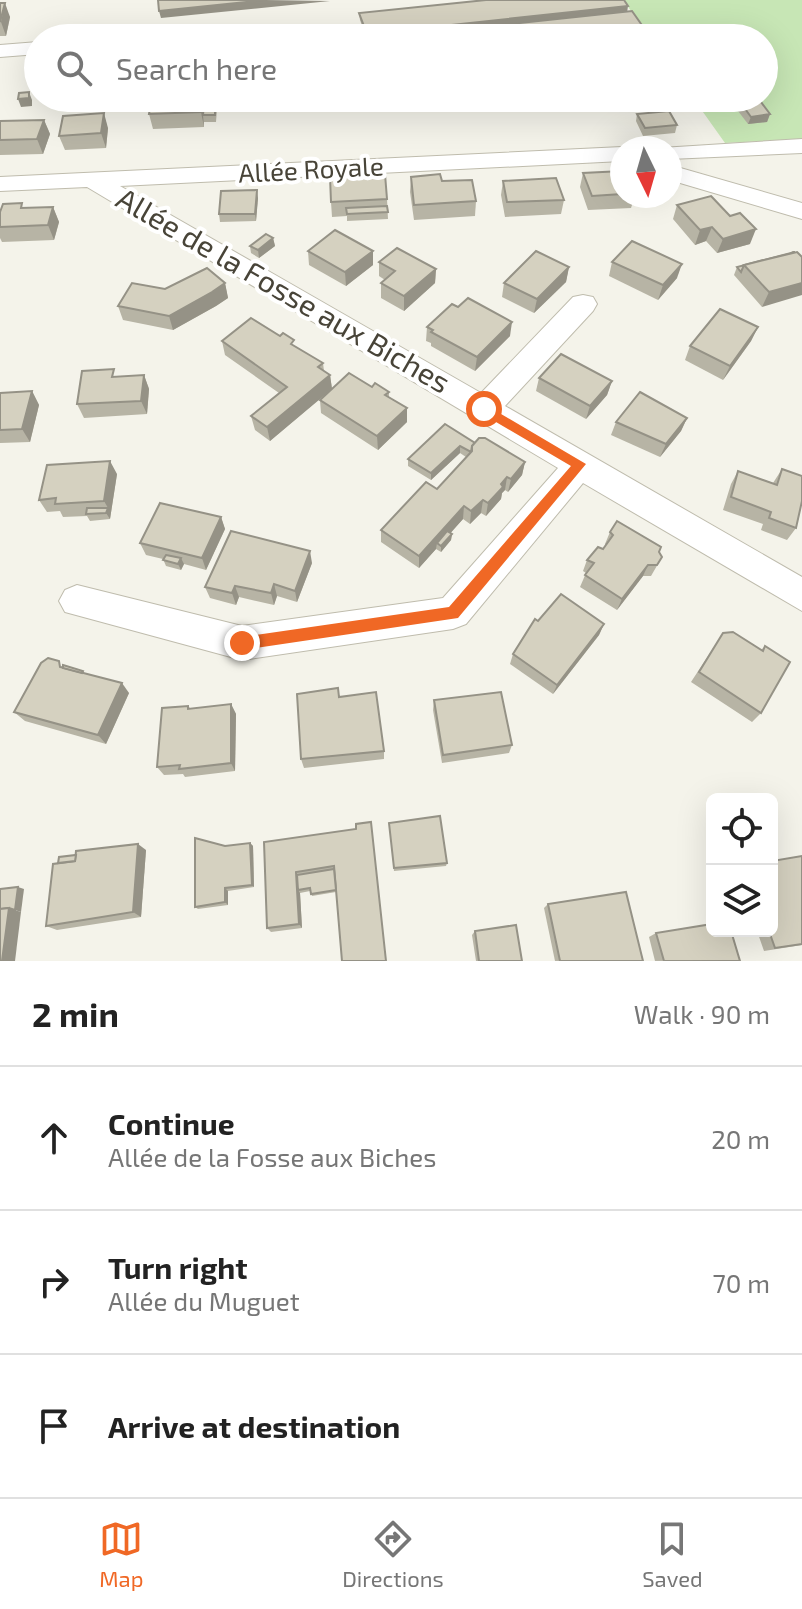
<!DOCTYPE html>
<html lang="en">
<head>
<meta charset="utf-8">
<style>
  :root { --surface:#fff; --page:#f2f2f2; --text:#222; --muted:#767676; --line:#e0e0e0; --accent:#f06825 }
  body { margin:0; font-family:"Exo 2",sans-serif; background:var(--page); color:var(--text) }
  .controls { position:absolute; right:24px; bottom:24px; display:grid; overflow:hidden; border-radius:12px; box-shadow:0 8px 32px #0002 }
  .controls button { width:72px; height:72px; display:grid; place-items:center; padding:0; border:0; border-bottom:2px solid var(--line); background:var(--surface); color:var(--text); font:40px sans-serif }
  .compass { position:absolute; left:610px; top:136px; width:72px; height:72px; border-radius:50%; background:var(--surface); box-shadow:0 8px 32px #0002; rotate:175deg }
  .stop { position:absolute; width:24px; height:24px; margin:-18px; border:6px solid #f06825; border-radius:50%; background:#fff }
  .stop.end { background:#f06825; border-color:#fff; box-shadow:0 2px 8px #0008 }
  .list { margin:0; padding:0; list-style:none }
  h2 { display:flex; justify-content:space-between; align-items:center; height:104px; margin:0; padding:0 32px; font-size:34px }
  h2 small { font-size:26px; font-weight:400; color:var(--muted) }
  .list li { display:grid; grid-template-columns:52px 1fr auto; gap:24px; align-items:center; box-sizing:border-box; height:144px; padding:0 32px; border-top:2px solid var(--line) }
  .list b { display:block; font-size:30px; white-space:nowrap }
  .list p { margin:0; font-size:26px; white-space:nowrap; color:var(--muted) }
  .list em { font-size:26px; font-style:normal; color:var(--muted) }
  .icon { flex:none; width:44px; height:44px; fill:none; stroke:currentColor; stroke-width:2; stroke-linecap:round; stroke-linejoin:round }
  .map { position:relative; flex:none; width:802px; height:961px; overflow:hidden }
  .search { position:absolute; background:var(--surface); box-shadow:0 8px 32px #0002; left:24px; right:24px; top:24px; height:88px; display:flex; align-items:center; gap:20px; box-sizing:border-box; padding:0 28px; border-radius:44px; color:var(--muted); font-size:30px }
  .sheet { height:536px; background:var(--surface) }
  nav { display:flex; justify-content:space-around; align-items:center; box-sizing:border-box; height:112px; border-top:2px solid var(--line); background:var(--surface); font-size:22px; color:var(--muted) }
  nav a { display:grid; justify-items:center; gap:4px }
  nav .on { color:var(--accent) }
  .map>svg:first-child { display:block }
  .green { fill:#c7e6b5 }
  .lines { fill:none; stroke-linecap:round; stroke-linejoin:round }
  .minor-casing { stroke:#bfbcad; stroke-width:2 }
  .minor { fill:#fff; fill-rule:evenodd }
  .wall { fill:#b7b4a5 }
  .shaded-wall { fill:#959286 }
  .building { fill:#d5d1c0; stroke:#959286; stroke-width:2 }
  .route { fill:#f06825 }
  .labels { text-anchor:middle; stroke-width:8; stroke-linejoin:round; paint-order:stroke }
  .far-street-label { font-size:26px; fill:#484438; stroke:#fff }
  .street-label { font-size:30px; fill:#484438; stroke:#fff }
</style>
</head>
<body>
<div class="map">
<svg width="802" height="961" viewBox="0 0 802 961">
  <rect width="100%" height="100%" fill="#f4f3ea"/>
  <!-- green -->
  <polygon class="green" points="623,0 802,0 802,139 725,143 693,98 764,98 764,38 651,38"/>
  <g class="lines">
    <!-- minor casing -->
    <g class="minor-casing">
      <g id="minor">
        <polygon points="38,42 38,54 0,57 0,45"/>
        <polygon points="802,139 802,153 670,159 670,148 661,148"/>
        <polygon points="622,147 626,148 622,148 622,161 120,186 481,393 573,297 583,295 593,297 597,304 593,311 505,406 802,577 802,611 583,483 466,624 453,629 242,660 65,612 59,601 65,590 77,585 242,626 443,598 558,468 87,187 0,191 0,177"/>
        <polygon points="670,165 802,203 802,219 670,180"/>
      </g>
    </g>
    <!-- minor -->
    <use href="#minor" class="minor"/>
  </g>
  <!-- wall -->
  <g class="wall">
    <polygon points="0,3 10,17 6,36 0,36"/>
    <polygon points="627,11 646,31 645,37 652,38 366,38 360,20 359,13"/>
    <polygon points="203,98 204,102 217,109 216,122 204,122 204,127 153,129 149,114"/>
    <polygon points="738,99 770,114 767,122 748,124 735,107"/>
    <polygon points="637,114 677,125 675,133 643,136 636,121"/>
    <polygon points="44,120 50,134 43,154 0,155 0,121"/>
    <polygon points="108,128 106,148 65,150 59,136"/>
    <polygon points="622,171 622,196 635,196 631,208 588,210 580,187 583,173"/>
    <polygon points="411,177 442,181 476,201 475,216 414,220 410,192"/>
    <polygon points="503,181 564,200 561,214 505,217 501,195"/>
    <polygon points="258,198 256,221 220,222 219,214"/>
    <polygon points="387,199 388,219 347,221 347,216 332,217 331,202"/>
    <polygon points="677,205 726,212 750,244 717,253 706,241 695,245 673,219"/>
    <polygon points="53,207 59,222 54,240 2,242 0,238 0,212 24,208"/>
    <polygon points="273,238 275,246 259,258 251,253 250,246"/>
    <polygon points="308,251 373,265 346,286 309,265"/>
    <polygon points="802,257 762,307 734,275 737,267"/>
    <polygon points="379,262 436,269 435,283 404,311 381,298 381,283 385,280 379,276"/>
    <polygon points="612,262 677,278 658,300 609,276"/>
    <polygon points="569,267 566,282 534,313 502,297 504,283"/>
    <polygon points="225,283 228,298 216,306 173,330 123,320 118,306 165,289"/>
    <polygon points="427,327 510,336 475,371 431,346 431,343 426,341"/>
    <polygon points="758,327 751,341 723,380 685,360 690,346"/>
    <polygon points="222,341 295,346 323,363 324,371 330,375 332,389 372,387 389,392 389,397 407,408 407,422 378,450 321,413 320,400 331,389 270,441 255,430 251,416 279,393 225,355"/>
    <polygon points="144,375 149,389 147,414 84,418 77,404 117,377"/>
    <polygon points="539,378 612,381 607,395 586,419 536,391"/>
    <polygon points="32,391 39,405 30,442 0,443 0,393"/>
    <polygon points="687,418 681,431 660,457 611,435 616,422"/>
    <polygon points="475,443 525,462 522,475 508,492 505,490 502,493 501,499 486,516 481,513 470,524 463,519 450,533 452,534 451,540 441,552 436,549 419,568 381,542 381,530 437,489 466,457 460,453 431,480 408,466 408,459"/>
    <polygon points="782,469 796,528 787,540 761,530 763,524 723,510 731,484 738,471 773,483"/>
    <polygon points="117,474 110,519 90,521 87,516 63,517 60,511 47,512 39,500"/>
    <polygon points="221,517 225,529 206,570 184,564 181,570 166,566 163,559 146,555 140,543"/>
    <polygon points="610,532 659,552 662,557 651,576 643,576 617,610 580,587 586,573 583,571 587,560 603,549 606,545 605,544"/>
    <polygon points="312,563 297,602 277,596 274,605 239,597 236,605 210,598 205,587"/>
    <polygon points="538,621 604,624 599,635 553,694 510,664 513,654"/>
    <polygon points="723,633 761,650 765,646 761,713 752,722 691,682"/>
    <polygon points="63,665 83,671 85,674 129,693 106,744 25,721 14,712"/>
    <polygon points="340,697 384,751 384,759 304,768 301,759"/>
    <polygon points="434,700 512,745 509,753 442,763 433,710"/>
    <polygon points="231,704 236,714 235,771 185,777 183,774 164,775 157,767 188,706 191,709"/>
    <polygon points="371,822 336,892 312,896 310,891 300,893 302,928 271,932 267,928 264,842 356,829"/>
    <polygon points="389,823 447,863 446,866 394,871"/>
    <polygon points="250,843 253,846 254,887 228,891 228,905 198,909 195,907 225,846"/>
    <polygon points="146,850 141,917 57,930 46,926"/>
    <polygon points="802,856 802,945 764,951 757,931 772,931"/>
    <polygon points="548,904 643,961 555,961 544,908"/>
    <polygon points="475,931 522,961 476,961 472,935"/>
    <polygon points="656,933 740,961 655,961 649,937"/>
  </g>
  <!-- shaded-wall -->
  <g class="shaded-wall">
    <polygon points="266,0 330,1 161,18 159,11"/>
    <polygon points="5,3 10,17 6,36 1,22"/>
    <polygon points="628,6 627,13 396,38 367,38 367,34"/>
    <polygon points="646,31 644,38 580,38"/>
    <polygon points="29,92 32,100 32,106 21,107 18,99"/>
    <polygon points="202,98 203,98 206,108 203,115 204,127 201,112"/>
    <polygon points="104,113 108,128 106,148 101,133"/>
    <polygon points="770,114 767,122 748,124 751,117"/>
    <polygon points="44,120 50,134 43,154 37,139"/>
    <polygon points="257,190 258,198 256,221 255,214"/>
    <polygon points="53,207 59,222 54,240 48,225"/>
    <polygon points="712,227 706,241 695,245 700,230"/>
    <polygon points="756,229 750,244 717,253 723,239"/>
    <polygon points="273,238 275,246 259,258 258,250"/>
    <polygon points="373,251 373,265 346,286 345,272"/>
    <polygon points="682,264 677,278 658,300 663,285"/>
    <polygon points="569,267 566,282 534,313 537,299"/>
    <polygon points="436,269 435,283 404,311 404,296"/>
    <polygon points="225,283 228,298 216,306 173,330 169,316"/>
    <polygon points="802,283 802,295 762,307 769,292"/>
    <polygon points="512,322 510,336 475,371 477,357"/>
    <polygon points="758,327 751,341 723,380 730,366"/>
    <polygon points="144,375 149,389 147,414 141,401"/>
    <polygon points="330,375 332,389 270,441 267,427"/>
    <polygon points="612,381 607,395 586,419 590,406"/>
    <polygon points="32,391 39,405 30,442 22,429"/>
    <polygon points="407,408 407,422 378,450 377,436"/>
    <polygon points="687,418 681,431 660,457 666,444"/>
    <polygon points="460,446 460,453 431,480 431,473"/>
    <polygon points="110,461 117,474 110,519 106,513 108,508 104,501"/>
    <polygon points="525,462 522,475 508,492 511,479"/>
    <polygon points="507,477 505,490 502,493 501,499 486,516 488,503 501,484"/>
    <polygon points="483,500 481,513 470,524 471,511"/>
    <polygon points="464,506 463,519 440,545 437,543 436,549 419,568 419,556"/>
    <polygon points="221,517 225,529 206,570 202,558"/>
    <polygon points="452,534 451,540 441,552 441,546"/>
    <polygon points="310,551 312,563 297,602 295,591"/>
    <polygon points="181,558 184,564 181,570 178,564"/>
    <polygon points="648,565 643,576 617,610 622,599"/>
    <polygon points="274,584 277,596 274,605 271,593"/>
    <polygon points="235,586 239,597 236,605 232,593"/>
    <polygon points="604,624 599,635 553,694 557,685"/>
    <polygon points="122,683 129,693 106,744 98,735"/>
    <polygon points="231,704 236,714 235,771 231,763"/>
    <polygon points="250,843 253,846 254,887 252,885"/>
    <polygon points="138,844 146,850 141,917 133,912"/>
    <polygon points="296,872 299,878 298,890 300,893 302,928 299,924"/>
    <polygon points="18,887 24,889 21,912 15,910"/>
    <polygon points="225,888 228,891 228,905 225,902"/>
    <polygon points="9,908 21,912 15,961 2,961"/>
  </g>
  <!-- building -->
  <g class="building">
    <polygon points="158,0 266,0 159,11"/>
    <polygon points="486,0 624,0 628,6 367,34 359,13"/>
    <polygon points="0,3 5,3 0,22"/>
    <polygon points="632,11 646,31 580,38 379,38"/>
    <polygon points="140,31 142,37 118,38 119,32"/>
    <polygon points="29,92 29,98 18,99 19,93"/>
    <polygon points="152,98 202,98 201,112 149,114"/>
    <polygon points="758,98 770,114 751,117 738,99"/>
    <polygon points="204,102 215,102 215,115 203,115"/>
    <polygon points="669,111 677,125 645,128 637,114"/>
    <polygon points="104,113 101,133 59,136 63,116"/>
    <polygon points="44,120 37,139 0,140 0,121"/>
    <polygon points="622,171 622,194 592,196 583,173"/>
    <polygon points="385,174 387,199 331,202 330,177"/>
    <polygon points="440,174 442,181 472,180 476,201 414,205 411,177"/>
    <polygon points="556,178 564,200 507,202 503,181"/>
    <polygon points="257,190 255,214 219,214 221,191"/>
    <polygon points="711,196 730,216 740,213 756,229 723,239 712,227 700,230 677,205"/>
    <polygon points="22,203 21,208 53,207 48,225 0,227 0,212 3,204"/>
    <polygon points="387,206 388,212 347,214 346,208"/>
    <polygon points="335,230 373,251 345,272 308,251"/>
    <polygon points="266,234 273,238 258,250 250,246"/>
    <polygon points="632,241 682,264 663,285 612,262"/>
    <polygon points="397,248 436,269 404,296 381,283 395,271 379,262"/>
    <polygon points="536,251 569,267 537,299 504,283"/>
    <polygon points="795,252 744,265 741,272 737,267"/>
    <polygon points="797,252 802,257 802,283 769,292 744,265"/>
    <polygon points="207,268 225,283 212,292 169,316 118,306 132,283 165,289"/>
    <polygon points="468,298 512,322 477,357 431,332 433,330 427,327 452,304 458,307"/>
    <polygon points="720,309 758,327 730,366 690,346"/>
    <polygon points="251,318 280,336 283,333 294,340 291,344 323,363 318,367 330,375 267,427 251,416 287,387 222,341"/>
    <polygon points="561,354 612,381 590,406 539,378"/>
    <polygon points="114,369 112,377 144,375 141,401 77,404 82,371"/>
    <polygon points="349,373 372,387 375,383 389,392 385,395 407,408 377,436 320,400"/>
    <polygon points="32,391 22,429 0,430 0,393"/>
    <polygon points="640,392 687,418 666,444 616,422"/>
    <polygon points="445,424 475,443 472,446 471,452 460,446 431,473 408,459"/>
    <polygon points="479,438 485,438 525,462 511,479 507,477 501,484 503,487 488,503 483,500 471,511 464,506 419,556 381,530 426,482 437,489 472,451 472,446"/>
    <polygon points="110,461 104,501 55,504 56,498 39,500 47,465"/>
    <polygon points="782,469 802,476 802,501 796,528 769,518 771,512 731,497 738,471 777,485"/>
    <polygon points="160,503 221,517 202,558 140,543"/>
    <polygon points="87,508 108,508 106,513 86,514"/>
    <polygon points="617,521 661,547 659,552 662,557 657,565 648,565 622,599 585,575 594,563 587,560 598,547 603,549 613,535 610,532"/>
    <polygon points="231,531 310,551 295,591 274,584 271,593 235,586 232,593 205,587"/>
    <polygon points="447,531 452,534 441,546 437,543"/>
    <polygon points="166,555 181,558 178,564 163,560"/>
    <polygon points="561,594 604,624 557,685 513,654 535,619 538,621"/>
    <polygon points="733,632 763,651 765,646 790,662 761,713 699,672 723,633"/>
    <polygon points="48,658 59,661 60,667 122,683 98,735 14,712 41,663"/>
    <polygon points="63,665 83,671 82,673 63,668"/>
    <polygon points="338,688 339,697 376,692 384,751 301,759 297,694"/>
    <polygon points="501,692 512,745 443,755 434,700"/>
    <polygon points="231,704 231,763 179,769 180,765 157,767 162,708 188,706 188,709"/>
    <polygon points="440,816 447,863 394,868 389,823"/>
    <polygon points="371,822 386,961 342,961 334,866 296,872 299,924 267,928 264,842 356,829 356,824"/>
    <polygon points="195,838 225,846 250,843 252,885 225,888 225,902 195,907"/>
    <polygon points="138,844 133,912 46,926 53,864 75,861 76,851"/>
    <polygon points="76,855 75,861 58,863 59,857"/>
    <polygon points="802,856 802,944 775,948 769,931 772,931 772,861"/>
    <polygon points="334,869 336,890 311,894 310,888 298,890 297,875"/>
    <polygon points="18,887 15,910 9,908 0,909 0,889"/>
    <polygon points="626,892 643,961 560,961 548,904"/>
    <polygon points="9,908 2,961 0,961 0,909"/>
    <polygon points="712,924 712,931 731,931 740,961 664,961 656,933"/>
    <polygon points="516,925 522,961 479,961 475,931"/>
  </g>
  <!-- route -->
  <polygon class="route" points="484,404 586,464 458,618 242,650 237,648 237,639 242,637 449,607 571,466 479,412 478,409"/>
  <g class="labels">
    <!-- far-street labels -->
    <g class="far-street-label">
      <text transform="translate(311 170) rotate(-3)" y="9">Allée Royale</text>
    </g>
    <!-- street labels -->
    <g class="street-label">
      <text transform="translate(283 291) rotate(30)" y="10">Allée de la Fosse aux Biches</text>
    </g>
  </g>
</svg>
<div class="controls">
<button><svg class="icon" aria-label="locate" viewBox="0 0 24 24"><circle cx="12" cy="12" r="6"/><path d="M12 2v4M12 18v4M2 12h4M18 12h4"/></svg></button>
<button><svg class="icon" aria-label="layers" viewBox="0 0 24 24"><path d="M12 4l9 5-9 5-9-5zM3 14l9 5 9-5"/></svg></button>
</div>
<svg class="compass" viewBox="-18 -18 36 36"><path d="M0-13l5 13h-10z" fill="#e53935"/><path d="M0 13l5-13h-10z" fill="#767676"/></svg>
<div class="stop" style="left:484px;top:409px"></div>
<div class="stop end" style="left:242px;top:643px"></div>
<div class="search"><svg class="icon" aria-label="search" viewBox="0 0 24 24"><circle cx="10" cy="10" r="6"/><path d="M15 15l6 6"/></svg>Search here</div>
</div>
<section class="sheet">
<h2>2 min<small>Walk · 90 m</small></h2>
<ul class="list">
<li><svg class="icon" aria-label="ahead" viewBox="0 0 24 24"><path d="M12 20V5M6 11l6-6 6 6"/></svg><div><b>Continue</b><p>Allée de la Fosse aux Biches</p></div><em>20 m</em></li>
<li><svg class="icon" aria-label="right" viewBox="0 0 24 24"><path d="M7 20v-9h11M14 6l5 5-5 5"/></svg><div><b>Turn right</b><p>Allée du Muguet</p></div><em>70 m</em></li>
<li><svg class="icon" aria-label="arrive" viewBox="0 0 24 24"><path d="M6 21V4h12l-3 4 3 4H6"/></svg><div><b>Arrive at destination</b></div></li>
</ul>
</section>
<nav>
<a class="on"><svg class="icon" aria-label="map" viewBox="0 0 24 24"><path d="M3 6l6-2 6 2 6-2v14l-6 2-6-2-6 2zM9 4v14M15 6v14"/></svg>Map</a>
<a><svg class="icon" aria-label="directions" viewBox="0 0 24 24"><path d="M12 3l9 9-9 9-9-9zM9 14v-3h6M13 9l2 2-2 2"/></svg>Directions</a>
<a><svg class="icon" aria-label="saved" viewBox="0 0 24 24"><path d="M7 4h10v16l-5-4-5 4z"/></svg>Saved</a>
</nav>
</body>
</html>
